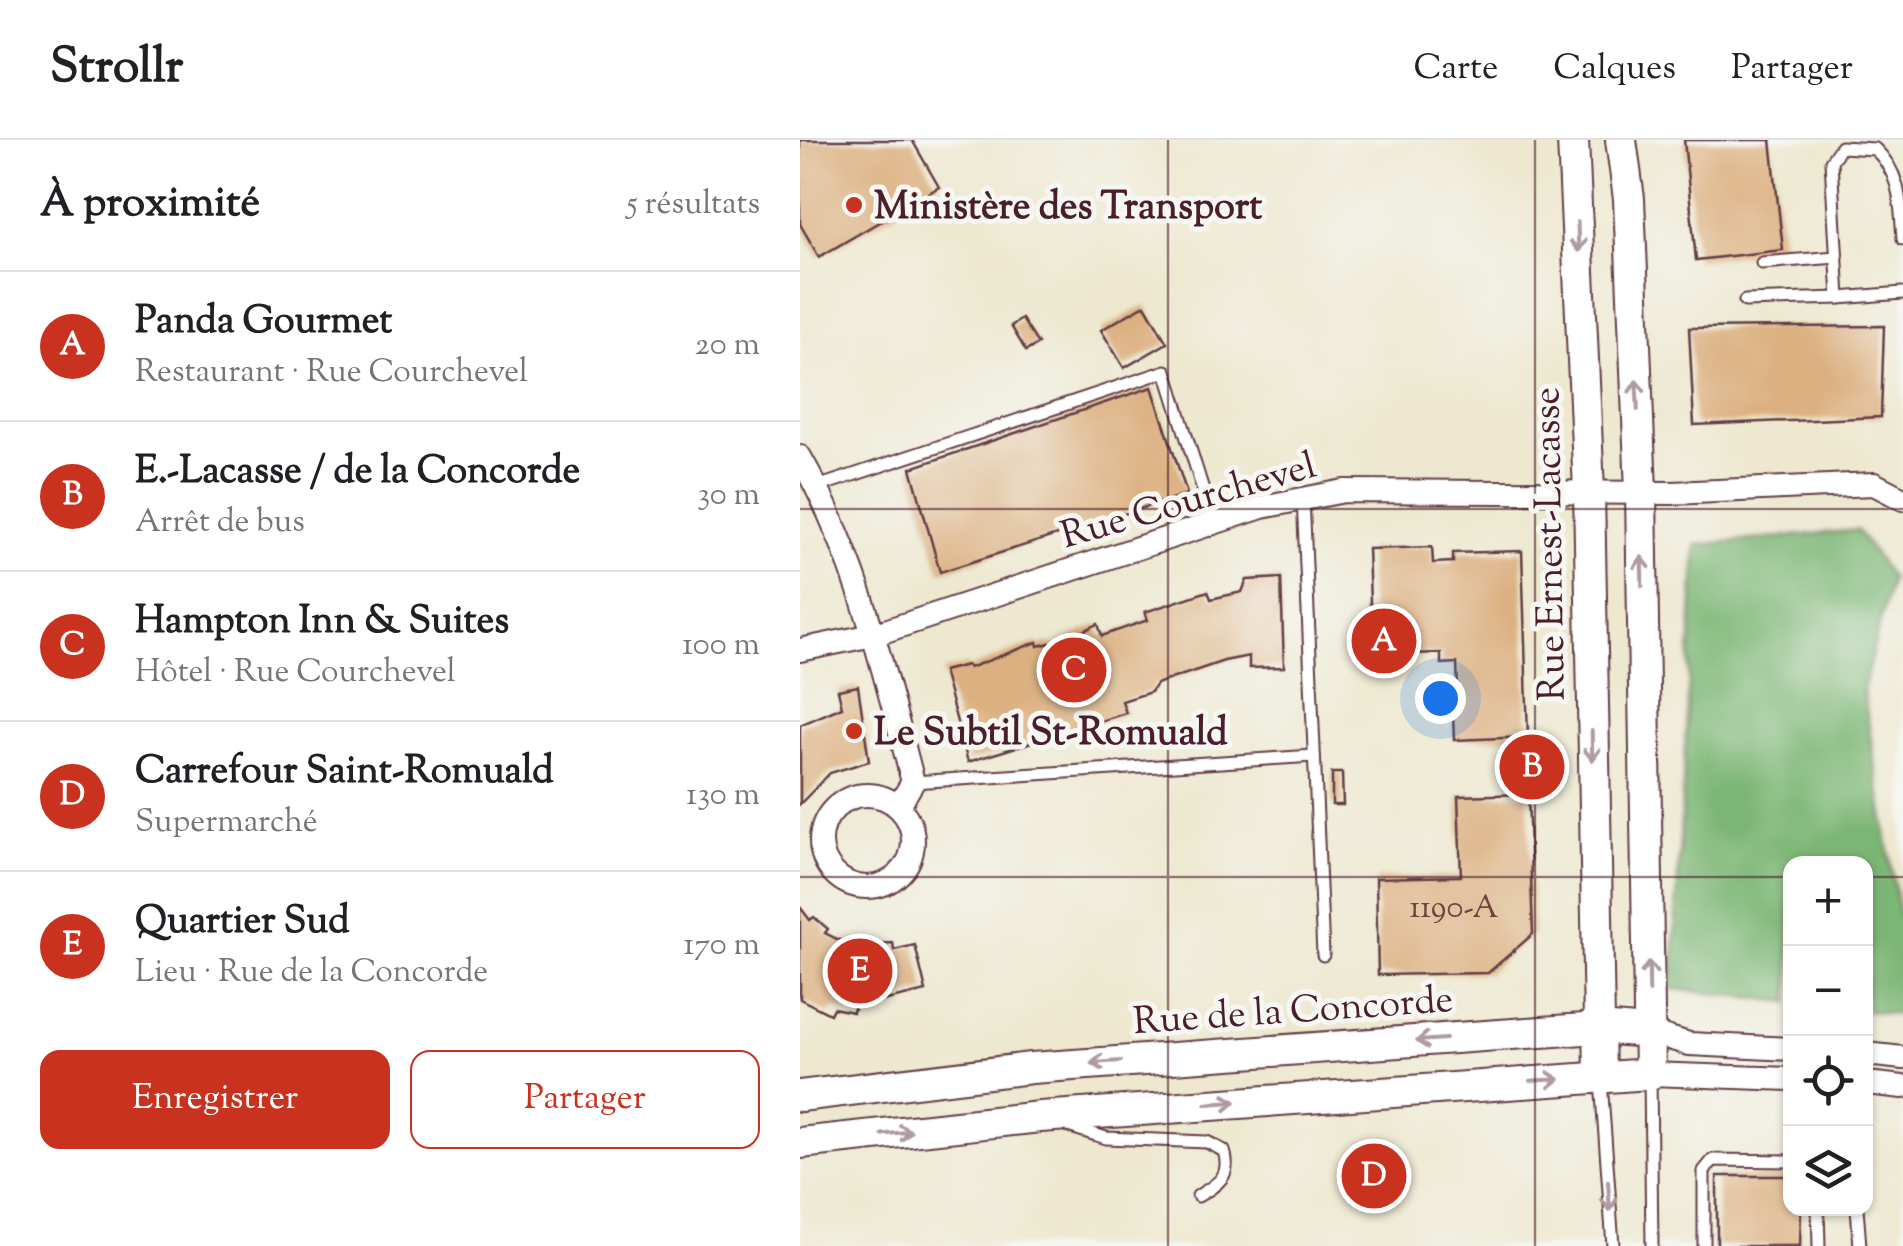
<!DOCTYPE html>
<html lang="fr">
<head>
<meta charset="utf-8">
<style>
  :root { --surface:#fff; --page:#f6f6f6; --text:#202124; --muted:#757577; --line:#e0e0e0; --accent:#c8321e }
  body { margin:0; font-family:"Sorts Mill Goudy",serif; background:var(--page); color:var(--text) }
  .controls { position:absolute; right:30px; bottom:30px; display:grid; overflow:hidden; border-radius:20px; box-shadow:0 2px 8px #0004 }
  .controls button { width:90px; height:90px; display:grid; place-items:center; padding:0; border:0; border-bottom:2px solid var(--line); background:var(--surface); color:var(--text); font:50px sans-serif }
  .you { position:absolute; left:640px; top:558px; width:35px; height:35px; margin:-25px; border:8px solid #fff; border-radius:50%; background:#1a73e8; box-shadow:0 0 0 15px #1a73e833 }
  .badge { display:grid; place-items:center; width:65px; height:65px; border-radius:50%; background:var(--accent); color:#fff; font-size:32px; font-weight:700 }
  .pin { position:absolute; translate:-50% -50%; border:5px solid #fff; box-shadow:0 2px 10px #0006 }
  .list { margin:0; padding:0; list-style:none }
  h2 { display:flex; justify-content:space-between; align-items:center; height:130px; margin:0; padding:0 40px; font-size:42px }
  h2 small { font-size:32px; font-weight:400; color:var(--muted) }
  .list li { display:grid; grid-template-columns:65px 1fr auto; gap:30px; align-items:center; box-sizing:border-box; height:150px; padding:0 40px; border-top:2px solid var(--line) }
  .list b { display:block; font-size:38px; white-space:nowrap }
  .list p { margin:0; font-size:32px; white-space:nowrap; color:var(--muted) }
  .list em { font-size:32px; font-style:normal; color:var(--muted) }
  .actions { display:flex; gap:20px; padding:30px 40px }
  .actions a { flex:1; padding:22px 0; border:2px solid var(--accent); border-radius:20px; text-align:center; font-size:35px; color:var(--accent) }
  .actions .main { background:var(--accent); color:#fff }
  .icon { flex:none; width:55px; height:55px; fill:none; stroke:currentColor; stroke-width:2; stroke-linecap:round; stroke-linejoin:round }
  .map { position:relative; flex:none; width:1103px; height:1106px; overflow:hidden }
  header { display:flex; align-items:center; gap:60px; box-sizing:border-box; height:140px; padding:0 50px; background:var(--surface); border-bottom:2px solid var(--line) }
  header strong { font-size:48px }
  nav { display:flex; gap:55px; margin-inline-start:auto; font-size:35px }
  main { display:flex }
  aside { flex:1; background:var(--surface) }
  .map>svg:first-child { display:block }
  .forest { fill:#7cb674; stroke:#636a50; stroke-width:2.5 }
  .building { fill:#dcb080 }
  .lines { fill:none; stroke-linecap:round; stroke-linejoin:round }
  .lane-casing { stroke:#623d44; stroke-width:15 }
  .street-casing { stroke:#623d44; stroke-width:26 }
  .secondary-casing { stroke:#623d44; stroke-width:34 }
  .lane { stroke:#fff; stroke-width:11 }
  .street { stroke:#fff; stroke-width:22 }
  .secondary { stroke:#fff; stroke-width:30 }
  .oneway { stroke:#ae9aa0 }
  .grid { fill:none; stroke:#4a1f2b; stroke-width:2.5; stroke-opacity:0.55 }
  .poi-dot { fill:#c8321e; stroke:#f6f6f2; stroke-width:4 }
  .labels { text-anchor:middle; stroke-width:10; stroke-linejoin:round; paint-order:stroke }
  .number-label { font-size:32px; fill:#6e4340 }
  .poi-label { font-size:38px; font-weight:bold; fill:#4a1f2b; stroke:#f6f6f2; text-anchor:start }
  .street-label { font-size:38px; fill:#4a1f2b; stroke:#f6f6f2 }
</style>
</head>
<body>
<header>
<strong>Strollr</strong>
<nav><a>Carte</a><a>Calques</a><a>Partager</a></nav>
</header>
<main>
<aside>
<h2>À proximité<small>5 résultats</small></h2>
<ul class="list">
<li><span class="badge">A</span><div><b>Panda Gourmet</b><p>Restaurant · Rue Courchevel</p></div><em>20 m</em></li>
<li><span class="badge">B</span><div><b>E.-Lacasse / de la Concorde</b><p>Arrêt de bus</p></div><em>30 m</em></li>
<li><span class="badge">C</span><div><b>Hampton Inn &amp; Suites</b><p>Hôtel · Rue Courchevel</p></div><em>100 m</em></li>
<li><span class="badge">D</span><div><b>Carrefour Saint-Romuald</b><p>Supermarché</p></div><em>130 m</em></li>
<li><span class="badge">E</span><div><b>Quartier Sud</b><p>Lieu · Rue de la Concorde</p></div><em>170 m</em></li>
</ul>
<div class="actions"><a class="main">Enregistrer</a><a>Partager</a></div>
</aside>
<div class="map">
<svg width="1103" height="1106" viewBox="0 0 1103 1106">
  <rect width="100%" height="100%" fill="#f6f6f2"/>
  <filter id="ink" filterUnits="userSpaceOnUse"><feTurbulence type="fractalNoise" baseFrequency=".01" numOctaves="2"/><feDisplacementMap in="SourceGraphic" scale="20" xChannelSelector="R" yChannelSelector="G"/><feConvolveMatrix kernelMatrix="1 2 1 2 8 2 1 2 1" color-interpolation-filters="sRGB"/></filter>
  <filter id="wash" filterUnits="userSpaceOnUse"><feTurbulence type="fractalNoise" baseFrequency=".0048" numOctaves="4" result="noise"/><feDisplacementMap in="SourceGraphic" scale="40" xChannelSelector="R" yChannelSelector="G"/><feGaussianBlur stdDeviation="2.25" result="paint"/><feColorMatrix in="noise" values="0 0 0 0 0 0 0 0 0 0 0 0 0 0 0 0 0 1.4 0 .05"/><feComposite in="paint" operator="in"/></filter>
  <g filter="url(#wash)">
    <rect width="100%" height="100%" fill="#ede8cf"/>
    <!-- forest -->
    <polygon class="forest" points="1057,390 1091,438 1063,550 1099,774 1103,775 1103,875 1066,871 1066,724 991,724 990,862 872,849 896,405"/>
    <g id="blocks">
      <!-- building -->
      <g class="building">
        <polygon points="0,0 112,0 139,47 19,117 0,84"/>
        <polygon points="884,0 971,0 983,110 896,120"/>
        <polygon points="345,165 367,203 324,228 301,190"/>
        <polygon points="222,179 238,204 226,211 211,186"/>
        <polygon points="1084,186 1081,277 894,285 889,188"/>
        <polygon points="352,247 387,354 140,432 111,328"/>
        <polygon points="632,407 633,423 653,422 653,413 722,411 728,597 654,600 652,549 658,549 657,523 641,524 641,513 572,515 568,409"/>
        <polygon points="481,438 484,527 449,528 449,516 424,521 356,544 351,552 322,561 326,573 168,622 143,531 167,525 169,528 237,502 238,506 250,503 251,507 298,484 302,496 348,480 345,472 408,451 411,459 442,452 447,440"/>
        <polygon points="58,546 69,621 30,633 0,664 0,585 42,567 38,550"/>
        <polygon points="532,633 542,633 543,665 532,665"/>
        <polygon points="728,654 733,794 688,833 578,835 576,738 661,736 658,656"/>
        <polygon points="0,767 10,780 14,777 28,789 25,793 47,804 50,799 65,804 93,803 94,810 115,805 126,851 78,862 57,856 53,872 33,868 30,874 0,859"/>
        <polygon points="917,1036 991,1036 991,1068 1001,1068 1000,1106 917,1106"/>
      </g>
    </g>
  </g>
  <g filter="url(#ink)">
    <use href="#blocks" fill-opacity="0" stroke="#623d44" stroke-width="2.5"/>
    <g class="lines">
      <!-- lane casing -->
      <g class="lane-casing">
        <g id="lane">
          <path d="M1103 99C1100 64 1102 35 1075 9L1041 7 1031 21 1039 158 1103 153"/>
          <polyline points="962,123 1037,117"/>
          <polyline points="945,161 1039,158"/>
          <polyline points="17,347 366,231 413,382"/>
          <polyline points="503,357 523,815"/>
          <polyline points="113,642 514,616"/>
          <polyline points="850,935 852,1106"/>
          <polyline points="801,941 813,1106"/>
          <path d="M268 986 306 998 407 1002 424 1011C432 1036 418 1044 398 1056"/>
          <polyline points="1018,1068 1019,1106"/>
          <polyline points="1057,1068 1060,1106"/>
          <polyline points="904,1106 904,1031 913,1020 991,1021"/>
        </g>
      </g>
      <!-- street casing -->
      <g class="street-casing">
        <g id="street">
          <path d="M0 317C58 417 84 532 113 642L99 665"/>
          <polyline points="0,510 73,495 462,367 544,351 872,353 1074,344 1103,359"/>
          <circle cx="67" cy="701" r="46"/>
          <polyline points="849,892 889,904 991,909"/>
          <polyline points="1066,914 1103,918"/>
          <polyline points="850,934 991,939"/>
          <polyline points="1066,943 1103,947"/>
        </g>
      </g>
      <!-- secondary casing -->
      <g class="secondary-casing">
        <g id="secondary">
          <polyline points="773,0 789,351 800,936"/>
          <polyline points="0,956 231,928 798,888 849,892"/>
          <polyline points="0,1003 240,977 850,934 841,352 829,59 821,0"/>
        </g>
      </g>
      <!-- lane -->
      <use href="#lane" class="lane"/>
      <!-- street -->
      <use href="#street" class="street"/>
      <!-- secondary -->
      <use href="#secondary" class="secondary"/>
    </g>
    <!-- one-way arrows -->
    <defs><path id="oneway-shaft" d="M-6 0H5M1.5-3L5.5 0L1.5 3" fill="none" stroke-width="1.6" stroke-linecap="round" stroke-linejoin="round" transform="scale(2.5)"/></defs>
    <g class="oneway">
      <use href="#oneway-shaft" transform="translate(778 97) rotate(88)"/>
      <use href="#oneway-shaft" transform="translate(837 255) rotate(-93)"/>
      <use href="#oneway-shaft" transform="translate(842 431) rotate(-91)"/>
      <use href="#oneway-shaft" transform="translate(792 606) rotate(89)"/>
      <use href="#oneway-shaft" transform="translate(849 836) rotate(-91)"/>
      <use href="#oneway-shaft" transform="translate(631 900) rotate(176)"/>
      <use href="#oneway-shaft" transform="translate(306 922) rotate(176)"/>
      <use href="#oneway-shaft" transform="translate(745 940) rotate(-3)"/>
      <use href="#oneway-shaft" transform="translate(421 963) rotate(-4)"/>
      <use href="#oneway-shaft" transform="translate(97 993) rotate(-6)"/>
      <use href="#oneway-shaft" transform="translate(809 1056) rotate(86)"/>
    </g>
  </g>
  <!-- grid -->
  <path class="grid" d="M368 0V1106M735 0V1106M0 369H1103M0 737H991M1066 737H1103"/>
  <!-- markers -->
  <g class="poi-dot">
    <circle cx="54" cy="65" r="10"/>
    <circle cx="54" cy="591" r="10"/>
  </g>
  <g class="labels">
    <!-- number labels -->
    <g class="number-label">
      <text x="654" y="777">1190-A</text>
    </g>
    <!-- poi labels -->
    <g class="poi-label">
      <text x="74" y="78">Ministère des Transport</text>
      <text x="74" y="604">Le Subtil St-Romuald</text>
    </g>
    <!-- street labels -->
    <g class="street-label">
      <text transform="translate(388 359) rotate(-16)" y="13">Rue Courchevel</text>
      <text transform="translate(748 404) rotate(-91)" y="13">Rue Ernest-Lacasse</text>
      <text transform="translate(493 869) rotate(-4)" y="13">Rue de la Concorde</text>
    </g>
  </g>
</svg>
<div class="controls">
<button>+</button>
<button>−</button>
<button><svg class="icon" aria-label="locate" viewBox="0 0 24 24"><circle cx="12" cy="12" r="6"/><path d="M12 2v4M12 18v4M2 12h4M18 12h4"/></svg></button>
<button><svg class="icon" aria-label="layers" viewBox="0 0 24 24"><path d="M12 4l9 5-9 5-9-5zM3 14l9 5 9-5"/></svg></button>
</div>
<div class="you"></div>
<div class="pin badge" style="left:584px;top:501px">A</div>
<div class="pin badge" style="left:732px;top:627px">B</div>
<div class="pin badge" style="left:274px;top:530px">C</div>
<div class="pin badge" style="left:574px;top:1036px">D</div>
<div class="pin badge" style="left:60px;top:831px">E</div>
</div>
</main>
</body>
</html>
